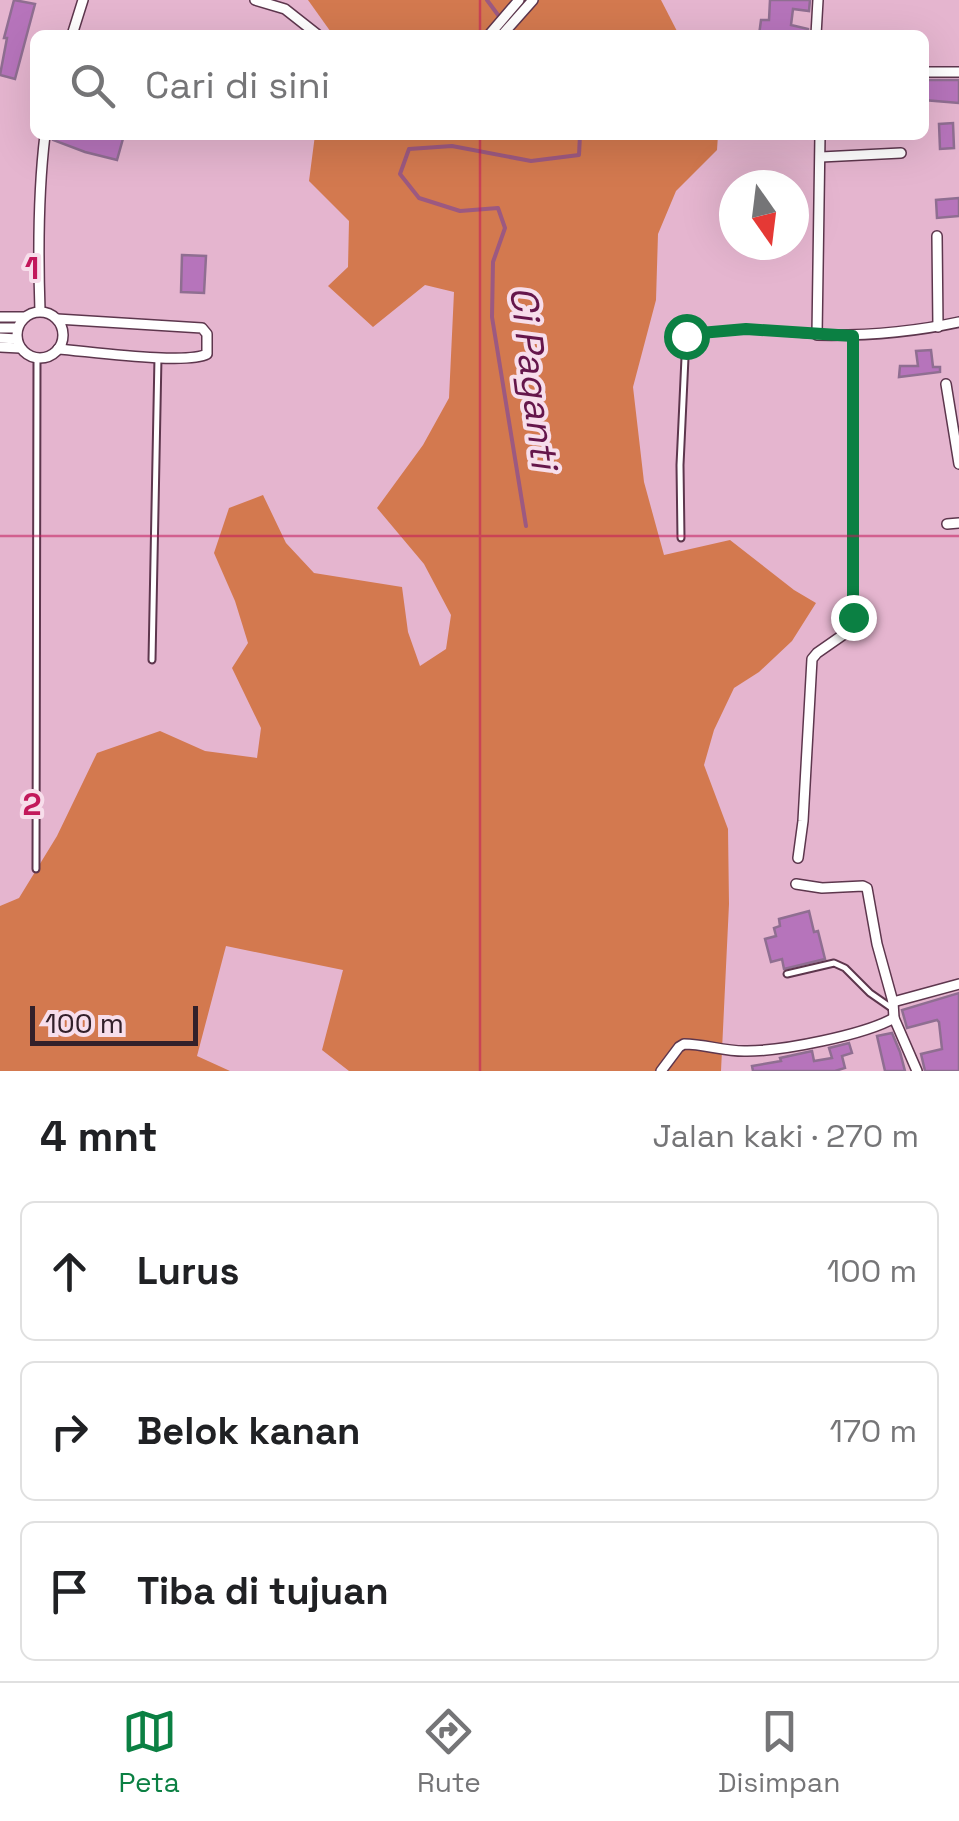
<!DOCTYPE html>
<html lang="id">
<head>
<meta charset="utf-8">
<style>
  :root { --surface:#fff; --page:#f6f6f6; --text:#202124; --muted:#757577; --line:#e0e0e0; --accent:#0b8043 }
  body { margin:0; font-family:"Space Grotesk",sans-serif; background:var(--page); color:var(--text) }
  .compass { position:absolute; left:719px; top:170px; width:90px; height:90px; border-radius:50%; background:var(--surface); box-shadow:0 10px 40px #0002; rotate:166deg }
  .scale { position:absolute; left:30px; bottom:25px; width:168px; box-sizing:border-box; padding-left:10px; border:5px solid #32202a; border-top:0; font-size:28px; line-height:35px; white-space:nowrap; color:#32202a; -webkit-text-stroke:8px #f7deeb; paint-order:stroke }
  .stop { position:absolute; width:30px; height:30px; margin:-22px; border:8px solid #0b8043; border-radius:50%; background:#fff }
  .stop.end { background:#0b8043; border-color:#fff; box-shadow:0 2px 10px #0008 }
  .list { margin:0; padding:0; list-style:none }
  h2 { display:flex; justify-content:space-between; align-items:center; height:130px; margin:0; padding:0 40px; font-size:42px }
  h2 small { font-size:32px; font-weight:400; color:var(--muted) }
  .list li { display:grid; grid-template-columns:65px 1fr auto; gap:30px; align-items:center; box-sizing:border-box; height:140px; margin:0 20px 20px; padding:0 20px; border:2px solid var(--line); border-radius:15px }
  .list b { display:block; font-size:38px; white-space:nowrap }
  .list em { font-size:32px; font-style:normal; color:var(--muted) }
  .icon { flex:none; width:55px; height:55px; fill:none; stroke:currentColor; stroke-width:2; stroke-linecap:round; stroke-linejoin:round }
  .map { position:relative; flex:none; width:959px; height:1071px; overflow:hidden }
  .search { position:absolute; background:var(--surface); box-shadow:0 10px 40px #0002; left:30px; right:30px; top:30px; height:110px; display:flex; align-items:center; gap:25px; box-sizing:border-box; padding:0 35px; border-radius:15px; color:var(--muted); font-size:38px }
  .sheet { height:610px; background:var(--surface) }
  nav { display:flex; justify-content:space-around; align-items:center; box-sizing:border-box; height:140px; border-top:2px solid var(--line); background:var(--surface); font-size:28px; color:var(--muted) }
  nav a { display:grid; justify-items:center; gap:5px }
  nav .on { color:var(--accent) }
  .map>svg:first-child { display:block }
  .forest { fill:#d3794f }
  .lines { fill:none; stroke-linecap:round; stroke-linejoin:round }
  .stream { stroke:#9c5981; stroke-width:4 }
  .building { fill:#b674bb; stroke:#8f6e91; stroke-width:2.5 }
  .service-casing { stroke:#5d364d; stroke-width:9 }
  .minor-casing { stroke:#5d364d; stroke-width:12 }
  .service { stroke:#fff; stroke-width:5 }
  .minor { stroke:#fff; stroke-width:9 }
  .route { stroke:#0b8043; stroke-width:12 }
  .grid { fill:none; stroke:#c2185b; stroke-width:2.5; stroke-opacity:0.55 }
  .labels { text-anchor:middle; stroke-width:8; stroke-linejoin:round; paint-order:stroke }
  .water-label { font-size:38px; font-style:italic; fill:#65164b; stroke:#f7deeb }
  .grid-label { font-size:32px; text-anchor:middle; font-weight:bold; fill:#c2185b; stroke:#f7deeb; stroke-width:8; stroke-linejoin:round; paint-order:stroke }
</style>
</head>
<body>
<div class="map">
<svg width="959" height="1071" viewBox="0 0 959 1071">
  <rect width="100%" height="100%" fill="#e5b5cf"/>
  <!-- forest -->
  <g class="forest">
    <polygon points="308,0 661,0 679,35 333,35"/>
    <polygon points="315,135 718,135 717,150 676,191 658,234 656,300 633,387 644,482 664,555 730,540 794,590 816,603 792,641 759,672 734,688 714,730 704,765 728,829 729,904 721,1071 349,1071 322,1050 343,970 226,946 197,1056 230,1071 0,1071 0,906 19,898 57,836 97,753 160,731 205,751 257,758 261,728 232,668 248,643 235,601 214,553 229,508 263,495 286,543 314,573 402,587 408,632 420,666 446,649 451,615 424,564 377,508 423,445 449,398 454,292 425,285 373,327 328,286 348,267 349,221 309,181"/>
  </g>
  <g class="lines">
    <!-- stream -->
    <g class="stream">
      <polyline points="487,0 501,19"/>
      <polyline points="526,526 492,317 493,262 505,228 498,208 460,211 419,198 400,174 409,149 452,146 531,161 579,155 580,135"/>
    </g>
  </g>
  <!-- building -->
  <g class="building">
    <polygon points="14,0 35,4 15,79 0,75 7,38 4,38"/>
    <polygon points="770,0 810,0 809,11 793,9 791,25 808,29 808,35 759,35 761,20 769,20"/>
    <polygon points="924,80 959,80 959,103 924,100"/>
    <polygon points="953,123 954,148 940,149 939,124"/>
    <polygon points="53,135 124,135 117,160 85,152 53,140"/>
    <polygon points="959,198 959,216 937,218 936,200"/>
    <polygon points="182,255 206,256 204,293 181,292"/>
    <polygon points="931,350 933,367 940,367 940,372 899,377 900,366 918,366 916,351"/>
    <polygon points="809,911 814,932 818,931 825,959 784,969 782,959 771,962 765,939 776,936 774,928 780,926 779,919"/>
    <polygon points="959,993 959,1071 925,1071 921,1054 942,1049 939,1022 937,1020 907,1028 902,1010"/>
    <polygon points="892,1033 900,1052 905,1071 885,1071 877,1036"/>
    <polygon points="849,1043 852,1053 842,1056 845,1068 835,1071 753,1071 752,1066 781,1061 780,1058 812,1051 814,1061 832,1058 829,1048"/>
  </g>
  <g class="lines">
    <!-- service casing -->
    <g class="service-casing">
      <g id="service">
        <polyline points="681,538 680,465 686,336 689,334 746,329 817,335"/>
        <polyline points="152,660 158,357"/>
        <polyline points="36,869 37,358"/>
        <polyline points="787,974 834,963 845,968 870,993 893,1009"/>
      </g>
    </g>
    <!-- minor casing -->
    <g class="minor-casing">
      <g id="minor">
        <polyline points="255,0 285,9 318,35"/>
        <polyline points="72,35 83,0"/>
        <polyline points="489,35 519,0"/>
        <polyline points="502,35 533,0"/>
        <polyline points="816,35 818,0"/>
        <polyline points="924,72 959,72"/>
        <path d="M820 135 817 335C864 336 913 332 959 322"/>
        <polyline points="821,157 901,153"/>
        <polyline points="937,236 938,327"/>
        <path d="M40 311C38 253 38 193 45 135"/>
        <circle cx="40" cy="335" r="23"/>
        <polyline points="0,317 24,317"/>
        <path d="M57 319 202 328 207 334V354C187 365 87 351 58 349"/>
        <polyline points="0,328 17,328"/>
        <polyline points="0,338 17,339"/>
        <polyline points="0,347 20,348"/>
        <polyline points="946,384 959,464"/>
        <polyline points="947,524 959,523"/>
        <polyline points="798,858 803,821 812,659 817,653 850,630 853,617 853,335"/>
        <polyline points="796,884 822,888 863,886 867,888 877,944 893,1002 894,1018 917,1071"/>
        <polyline points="893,1002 959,984"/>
        <path d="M661 1071 679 1047 684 1044C705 1044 726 1052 747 1051 782 1051 864 1035 894 1018"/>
      </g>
    </g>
    <!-- service -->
    <use href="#service" class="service"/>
    <!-- minor -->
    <use href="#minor" class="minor"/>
  </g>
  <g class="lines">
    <!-- route -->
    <polyline class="route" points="686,336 689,334 746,329 853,336 853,617"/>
  </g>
  <!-- grid -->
  <path class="grid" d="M480 0V35M480 135V1071M0 536H959"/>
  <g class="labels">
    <!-- water labels -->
    <g class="water-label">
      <text transform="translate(534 377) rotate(83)" y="13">Ci Paganti</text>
    </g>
  </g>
  <g class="grid-label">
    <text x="32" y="279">1</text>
    <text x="32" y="815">2</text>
  </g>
</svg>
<svg class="compass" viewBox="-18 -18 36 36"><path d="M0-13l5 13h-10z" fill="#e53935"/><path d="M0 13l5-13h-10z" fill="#757577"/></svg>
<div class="scale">100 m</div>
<div class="stop" style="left:686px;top:336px"></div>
<div class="stop end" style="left:853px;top:617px"></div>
<div class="search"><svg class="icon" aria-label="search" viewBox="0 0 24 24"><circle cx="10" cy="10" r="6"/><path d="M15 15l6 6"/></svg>Cari di sini</div>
</div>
<section class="sheet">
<h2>4 mnt<small>Jalan kaki · 270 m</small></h2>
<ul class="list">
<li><svg class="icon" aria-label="ahead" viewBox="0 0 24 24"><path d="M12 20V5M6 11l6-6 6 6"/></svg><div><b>Lurus</b></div><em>100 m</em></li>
<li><svg class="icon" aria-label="right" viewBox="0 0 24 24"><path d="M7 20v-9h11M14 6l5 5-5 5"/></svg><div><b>Belok kanan</b></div><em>170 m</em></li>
<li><svg class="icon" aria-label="arrive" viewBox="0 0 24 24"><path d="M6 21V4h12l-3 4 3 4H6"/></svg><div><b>Tiba di tujuan</b></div></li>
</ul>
</section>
<nav>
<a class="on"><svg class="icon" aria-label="map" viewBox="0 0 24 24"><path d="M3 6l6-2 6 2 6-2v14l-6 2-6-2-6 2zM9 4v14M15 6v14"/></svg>Peta</a>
<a><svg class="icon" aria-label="directions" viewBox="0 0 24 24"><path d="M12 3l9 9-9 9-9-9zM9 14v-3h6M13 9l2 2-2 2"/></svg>Rute</a>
<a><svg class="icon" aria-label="saved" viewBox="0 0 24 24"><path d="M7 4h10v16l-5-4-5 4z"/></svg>Disimpan</a>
</nav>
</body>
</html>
